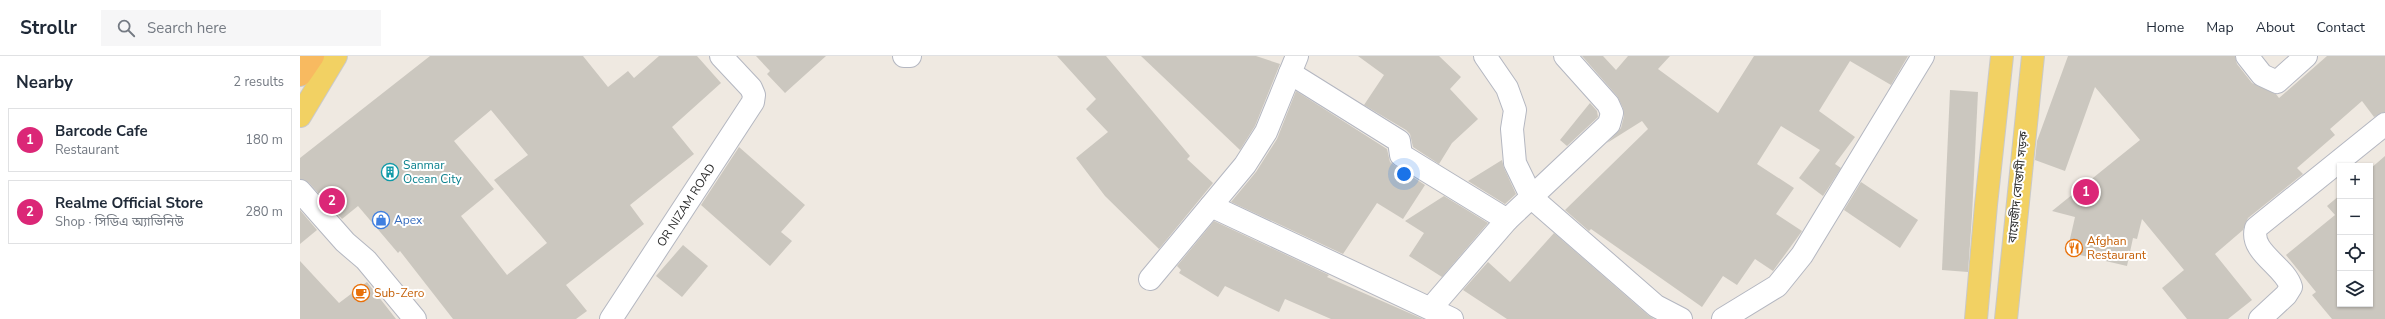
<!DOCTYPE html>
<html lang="en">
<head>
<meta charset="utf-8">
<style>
  :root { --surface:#fff; --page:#f6f6f7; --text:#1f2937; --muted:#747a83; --line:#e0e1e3; --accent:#db2777 }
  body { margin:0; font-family:"Nunito Sans","Noto Sans Bengali",sans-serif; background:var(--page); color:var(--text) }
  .controls { position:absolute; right:12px; bottom:12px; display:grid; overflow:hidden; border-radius:0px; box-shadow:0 1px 3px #0004 }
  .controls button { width:36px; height:36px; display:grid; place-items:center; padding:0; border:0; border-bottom:1px solid var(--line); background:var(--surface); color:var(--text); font:20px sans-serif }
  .you { position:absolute; left:1104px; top:118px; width:14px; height:14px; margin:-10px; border:3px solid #fff; border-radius:50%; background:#1a73e8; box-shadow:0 0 0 6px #1a73e833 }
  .badge { display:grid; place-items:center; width:26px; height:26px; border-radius:50%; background:var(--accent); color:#fff; font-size:13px; font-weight:700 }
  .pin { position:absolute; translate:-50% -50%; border:2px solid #fff; box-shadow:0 1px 4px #0006 }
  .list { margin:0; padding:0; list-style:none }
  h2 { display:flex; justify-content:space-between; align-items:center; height:52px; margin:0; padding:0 16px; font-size:17px }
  h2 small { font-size:13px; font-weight:400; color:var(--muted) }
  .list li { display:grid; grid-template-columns:26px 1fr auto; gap:12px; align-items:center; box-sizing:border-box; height:64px; margin:0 8px 8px; padding:0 8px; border:1px solid var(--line); border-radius:0px }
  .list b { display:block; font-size:15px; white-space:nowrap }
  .list p { margin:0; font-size:13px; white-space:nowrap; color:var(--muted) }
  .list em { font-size:13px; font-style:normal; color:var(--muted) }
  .icon { flex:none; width:22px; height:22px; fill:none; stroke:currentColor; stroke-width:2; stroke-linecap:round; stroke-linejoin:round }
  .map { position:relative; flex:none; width:2085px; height:263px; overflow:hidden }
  header { display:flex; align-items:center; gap:24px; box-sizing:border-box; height:56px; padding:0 20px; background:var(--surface); border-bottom:1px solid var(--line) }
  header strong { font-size:19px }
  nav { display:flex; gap:22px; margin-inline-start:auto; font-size:14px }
  .search { width:280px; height:36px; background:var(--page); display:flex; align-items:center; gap:10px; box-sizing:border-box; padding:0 14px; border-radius:0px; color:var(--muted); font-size:15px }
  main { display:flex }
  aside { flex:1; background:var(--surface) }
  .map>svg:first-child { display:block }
  .building { fill:#cbc7bf; fill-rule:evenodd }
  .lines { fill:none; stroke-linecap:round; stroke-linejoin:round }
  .minor-casing { stroke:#b4b7c1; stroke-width:24 }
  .primary-casing { stroke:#c9c9c9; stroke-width:24 }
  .trunk-casing { stroke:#c9c9c9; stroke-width:24 }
  .minor { stroke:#fff; stroke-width:22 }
  .primary { stroke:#f2d163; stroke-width:22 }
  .trunk { stroke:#f8ba60; stroke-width:22 }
  .labels { text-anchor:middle; stroke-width:4; stroke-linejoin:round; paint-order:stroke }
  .culture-label { font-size:12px; fill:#0d838f; stroke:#fff; text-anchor:start }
  .street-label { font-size:12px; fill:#2e2e2e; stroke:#fff }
  .shop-label { font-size:12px; fill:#366cbe; stroke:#fff; text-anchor:start }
  .food-label { font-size:12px; fill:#c56008; stroke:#fff; text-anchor:start }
</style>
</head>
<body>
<header>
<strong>Strollr</strong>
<div class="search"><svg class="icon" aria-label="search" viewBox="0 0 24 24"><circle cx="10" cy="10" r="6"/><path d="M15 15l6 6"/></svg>Search here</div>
<nav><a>Home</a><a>Map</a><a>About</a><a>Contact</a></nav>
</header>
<main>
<aside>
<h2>Nearby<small>2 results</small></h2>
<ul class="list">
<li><span class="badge">1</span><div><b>Barcode Cafe</b><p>Restaurant</p></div><em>180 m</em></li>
<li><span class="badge">2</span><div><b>Realme Official Store</b><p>Shop · সিডিএ অ্যাভিনিউ</p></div><em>280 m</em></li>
</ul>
</aside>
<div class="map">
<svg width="2085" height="263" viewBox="0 0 2085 263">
  <rect width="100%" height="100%" fill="#efe9e1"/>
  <!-- building -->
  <g class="building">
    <path d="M130 0H283L308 31 328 15 334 22 359 0H397L421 27 372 71 394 98 330 149 344 168 266 229 287 255 276 263H153L100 195 98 197 58 150 42 163 9 127 0 123V102ZM191 54 228 99 194 124 247 187 207 219 161 160 194 133 154 85Z"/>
    <polygon points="456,0 526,0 485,37 467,18 470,15"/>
    <polygon points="757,0 806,0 890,100 887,103 913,127 859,193 805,140 776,102 808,76 786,53 796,43"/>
    <polygon points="841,0 956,0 980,8 955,70 940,94"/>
    <polygon points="1058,0 1139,0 1161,21 1150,33 1178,63 1152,87 1139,108 1113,91 1110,78 1106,74 1064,49 1084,19"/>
    <polygon points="1282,0 1303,0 1316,14 1328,0 1370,0 1358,13 1418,57 1454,0 1608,0 1591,29 1550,5 1519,55 1555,81 1535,108 1541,112 1523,140 1499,122 1520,94 1481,70 1457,108 1494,132 1476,158 1502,175 1473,215 1455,203 1437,229 1423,220 1402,251 1291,173 1289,175 1265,154 1348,73 1342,65 1307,87 1321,72 1324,60 1323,52 1317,40"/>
    <polygon points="1768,0 1935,0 1937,8 1952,27 1976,38 1979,42 2027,0 2085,0 2085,56 2074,61 2062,45 2030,73 2035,79 1997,112 2003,118 1948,162 1943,174 1915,198 1952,244 1928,263 1887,263 1862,232 1884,214 1842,163 1837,183 1833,182 1827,210 1767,196 1775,161 1752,155 1840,84 1795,31 1765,115 1735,104 1737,85"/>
    <polygon points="1650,34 1678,36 1672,160 1668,216 1642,214"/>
    <polygon points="996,35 1087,93 1090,106 1094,109 1125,129 1103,163 1077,147 1043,198 931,146 956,116 977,83"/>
    <polygon points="1290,47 1297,55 1298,61 1267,90 1260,84"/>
    <polygon points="439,91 505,149 481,176 492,185 470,210 401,149"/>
    <polygon points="2085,100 2085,263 2032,263 2012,239 2016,236 1986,199 2035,159 2027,150 2040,139 2040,248 2070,248 2070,113"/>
    <polygon points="1202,104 1204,112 1216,138 1205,148 1168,125"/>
    <polygon points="1561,126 1618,164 1600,192 1544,154"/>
    <polygon points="1144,140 1188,167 1142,221 1109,200 1124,177 1105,165"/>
    <polygon points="0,154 17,174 0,188"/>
    <polygon points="914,165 1029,219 1027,221 1123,263 1031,263 985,243 979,256 925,230 918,241 879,217 881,214 877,210"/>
    <polygon points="1254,177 1348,259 1354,263 1207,263 1163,234 1188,206 1210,226"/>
    <polygon points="383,189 408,210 382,241 356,220"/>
    <polygon points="0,205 39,247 67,226 96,263 0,263"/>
  </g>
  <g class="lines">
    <!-- minor casing -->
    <g class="minor-casing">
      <g id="minor">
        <polyline points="604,0 610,0"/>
        <polyline points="1185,0 1207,32 1215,54 1212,73 1215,107 1232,142 1356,250 1381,263"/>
        <polyline points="1947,0 1962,19 1977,26 2006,0"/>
        <polyline points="990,17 1099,85 1101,99 1207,164 1309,68 1312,57 1308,48 1265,0"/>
        <polyline points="0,135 45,186 66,204 115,263"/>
        <polyline points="911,150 1152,263"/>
        <polyline points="850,223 945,109 966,76 997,0"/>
        <polyline points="1131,252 1207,164"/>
        <polyline points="311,263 453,46 454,39 451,32 421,0"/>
        <polyline points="1423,263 1477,230 1502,199 1623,0"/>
        <path d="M1960 263 1986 239 1991 231C1985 210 1949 196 1956 172L2085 68"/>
      </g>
    </g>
    <!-- primary casing -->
    <g class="primary-casing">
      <g id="primary">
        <polyline points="0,60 36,0"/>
        <polyline points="1676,263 1686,149 1702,0"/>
        <polyline points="1706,263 1733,0"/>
      </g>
    </g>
    <!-- trunk casing -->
    <g class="trunk-casing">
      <polyline id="trunk" points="0,19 13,0"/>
    </g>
    <!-- minor -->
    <use href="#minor" class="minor"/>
    <!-- primary -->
    <use href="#primary" class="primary"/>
    <!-- trunk -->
    <use href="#trunk" class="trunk"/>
  </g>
  <!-- icons -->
  <defs>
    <g id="building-ring" transform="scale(0.9)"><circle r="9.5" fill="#fff" stroke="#0f9aa8" stroke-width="1.5"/><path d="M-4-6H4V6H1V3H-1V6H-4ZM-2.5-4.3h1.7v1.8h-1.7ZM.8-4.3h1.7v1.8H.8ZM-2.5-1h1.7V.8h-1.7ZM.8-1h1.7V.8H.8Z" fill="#0f9aa8"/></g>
    <g id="shop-ring" transform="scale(0.9)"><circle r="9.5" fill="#fff" stroke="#3f7fe0" stroke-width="1.5"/><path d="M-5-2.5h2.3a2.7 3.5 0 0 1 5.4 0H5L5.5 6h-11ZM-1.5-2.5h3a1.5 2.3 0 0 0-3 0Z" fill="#3f7fe0"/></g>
    <g id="restaurant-ring" transform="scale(0.9)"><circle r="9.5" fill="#fff" stroke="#e8710a" stroke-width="1.5"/><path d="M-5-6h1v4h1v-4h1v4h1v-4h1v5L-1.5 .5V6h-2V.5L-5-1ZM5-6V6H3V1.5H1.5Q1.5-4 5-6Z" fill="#e8710a"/></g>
    <g id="cafe-ring" transform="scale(0.9)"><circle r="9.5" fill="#fff" stroke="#e8710a" stroke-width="1.5"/><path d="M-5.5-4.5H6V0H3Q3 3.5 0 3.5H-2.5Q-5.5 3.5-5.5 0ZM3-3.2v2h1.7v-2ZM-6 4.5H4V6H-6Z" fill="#e8710a"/></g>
  </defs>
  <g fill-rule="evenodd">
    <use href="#building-ring" x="90" y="116"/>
    <use href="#shop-ring" x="81" y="164"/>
    <use href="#restaurant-ring" x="1774" y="192"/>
    <use href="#cafe-ring" x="61" y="237"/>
  </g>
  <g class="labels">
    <!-- culture labels -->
    <g class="culture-label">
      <text x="103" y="113">Sanmar<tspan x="103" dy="14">Ocean City</tspan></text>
    </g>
    <!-- street labels -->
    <g class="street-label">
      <text transform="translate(1718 131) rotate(-84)" y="4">বায়েজীদ বোস্তামী সড়ক</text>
      <text transform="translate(386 149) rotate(-57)" y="4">OR NIZAM ROAD</text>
    </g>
    <!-- shop labels -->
    <g class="shop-label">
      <text x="94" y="168">Apex</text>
    </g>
    <!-- food labels -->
    <g class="food-label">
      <text x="1787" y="189">Afghan<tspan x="1787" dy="14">Restaurant</tspan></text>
      <text x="74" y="241">Sub-Zero</text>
    </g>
  </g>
</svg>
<div class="controls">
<button>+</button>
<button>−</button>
<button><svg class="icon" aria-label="locate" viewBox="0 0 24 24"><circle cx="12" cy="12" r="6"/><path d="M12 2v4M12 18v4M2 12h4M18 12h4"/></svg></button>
<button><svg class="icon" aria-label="layers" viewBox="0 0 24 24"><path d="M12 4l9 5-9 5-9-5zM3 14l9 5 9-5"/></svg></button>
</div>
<div class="you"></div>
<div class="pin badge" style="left:1786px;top:136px">1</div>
<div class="pin badge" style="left:32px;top:145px">2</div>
</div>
</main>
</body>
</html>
